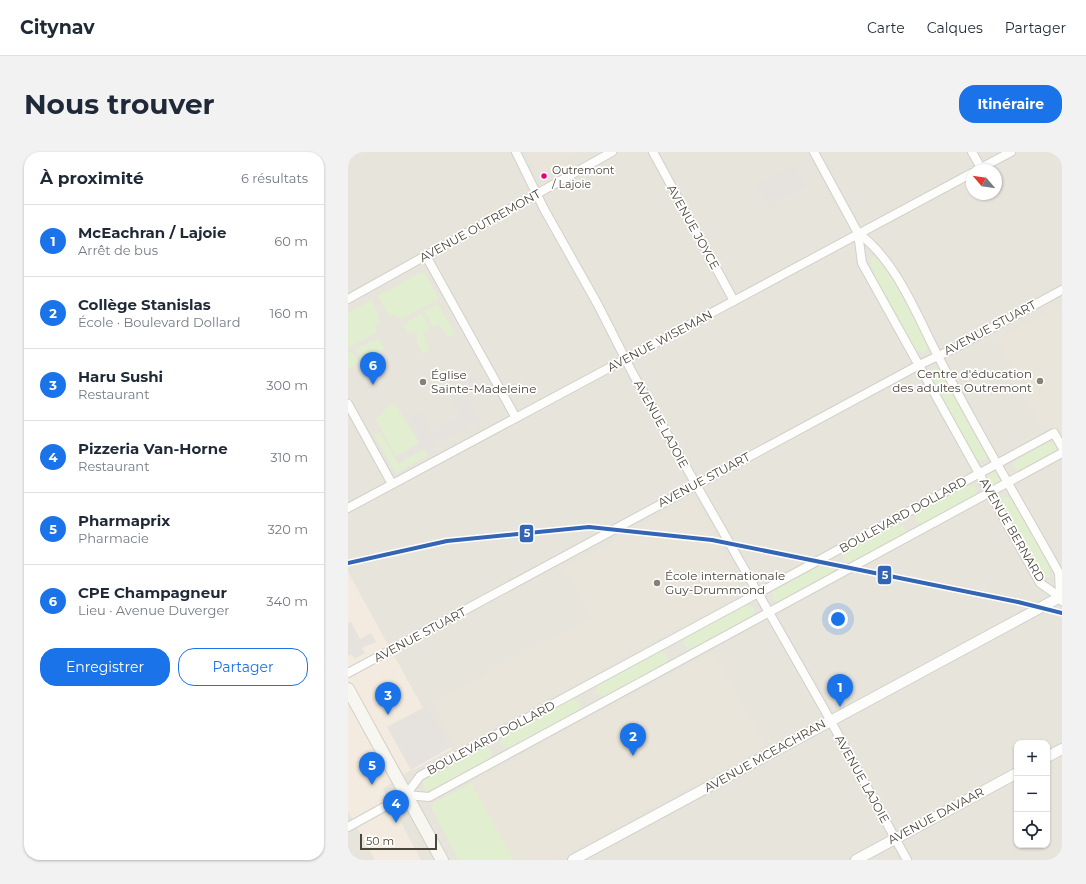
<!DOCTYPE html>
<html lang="fr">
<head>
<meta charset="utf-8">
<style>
  :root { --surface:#fff; --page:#f2f2f3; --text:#1f2937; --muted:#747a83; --line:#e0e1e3; --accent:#1a73e8 }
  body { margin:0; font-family:Montserrat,sans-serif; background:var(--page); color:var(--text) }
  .controls { position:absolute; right:12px; bottom:12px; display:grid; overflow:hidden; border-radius:8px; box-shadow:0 1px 3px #0004 }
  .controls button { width:36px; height:36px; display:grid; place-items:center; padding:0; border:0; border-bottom:1px solid var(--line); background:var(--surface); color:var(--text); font:20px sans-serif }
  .compass { position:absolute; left:618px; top:12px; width:36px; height:36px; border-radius:50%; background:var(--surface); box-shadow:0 1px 3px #0004; rotate:299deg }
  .scale { position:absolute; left:12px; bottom:10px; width:77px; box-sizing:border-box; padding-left:4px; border:2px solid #4b4439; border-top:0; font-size:11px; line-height:14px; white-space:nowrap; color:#4b4439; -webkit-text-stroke:3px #fff; paint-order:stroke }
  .you { position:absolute; left:490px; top:467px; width:14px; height:14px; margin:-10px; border:3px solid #fff; border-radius:50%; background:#1a73e8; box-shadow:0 0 0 6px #1a73e833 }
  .badge { display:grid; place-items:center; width:26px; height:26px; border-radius:50%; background:var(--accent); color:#fff; font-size:13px; font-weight:700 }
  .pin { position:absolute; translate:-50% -33px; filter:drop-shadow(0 1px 2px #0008) }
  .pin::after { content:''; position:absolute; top:21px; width:14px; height:12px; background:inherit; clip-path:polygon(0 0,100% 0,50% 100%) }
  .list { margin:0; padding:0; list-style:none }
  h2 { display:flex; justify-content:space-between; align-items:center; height:52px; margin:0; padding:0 16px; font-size:17px }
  h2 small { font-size:13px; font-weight:400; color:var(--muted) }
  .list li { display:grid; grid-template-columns:26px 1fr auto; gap:12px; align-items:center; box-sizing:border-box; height:72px; padding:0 16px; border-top:1px solid var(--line) }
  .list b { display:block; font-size:15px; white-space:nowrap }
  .list p { margin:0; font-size:13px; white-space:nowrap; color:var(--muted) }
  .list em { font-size:13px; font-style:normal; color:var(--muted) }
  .actions { display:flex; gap:8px; padding:12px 16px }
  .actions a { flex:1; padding:9px 0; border:1px solid var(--accent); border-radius:16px; text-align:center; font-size:14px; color:var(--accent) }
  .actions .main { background:var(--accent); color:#fff }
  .icon { flex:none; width:22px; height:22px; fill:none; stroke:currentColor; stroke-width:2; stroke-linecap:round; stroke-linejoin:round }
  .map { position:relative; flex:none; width:714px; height:708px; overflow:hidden; border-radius:16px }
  header { display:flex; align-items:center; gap:24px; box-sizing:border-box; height:56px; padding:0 20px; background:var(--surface); border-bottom:1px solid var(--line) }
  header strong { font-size:19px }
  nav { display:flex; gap:22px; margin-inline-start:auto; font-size:14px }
  .intro { display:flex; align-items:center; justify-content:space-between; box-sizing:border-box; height:96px; padding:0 24px }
  h1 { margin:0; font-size:28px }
  .button { padding:10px 18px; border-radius:16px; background:var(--accent); color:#fff; font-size:14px; font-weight:700 }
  main { display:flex; gap:24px; padding:0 24px }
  aside { flex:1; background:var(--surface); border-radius:16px; box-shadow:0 1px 3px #0004 }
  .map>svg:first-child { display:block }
  .residential { fill:#e7e4dc; fill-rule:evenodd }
  .commercial { fill:#f3ebdf }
  .education { fill:#eae5da }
  .green { fill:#e1eecf }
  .parking { fill:#e6e3df }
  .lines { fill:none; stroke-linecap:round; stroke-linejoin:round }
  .minor-casing { stroke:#d2d0cb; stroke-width:10 }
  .tertiary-casing { stroke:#d2d0cb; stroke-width:12 }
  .secondary-casing { stroke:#d3cfc5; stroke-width:14 }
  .minor { stroke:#fdfdfc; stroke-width:8 }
  .tertiary { stroke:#fdfdfc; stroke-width:10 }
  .secondary { stroke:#f7f6f1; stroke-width:12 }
  .metro-1-casing { stroke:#fff; stroke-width:7 }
  .metro-1 { stroke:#3465b4; stroke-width:4 }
  .bus-dot { fill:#e5007d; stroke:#fff; stroke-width:1.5 }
  .poi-dot { fill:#868178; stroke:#fff; stroke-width:1.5 }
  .labels { text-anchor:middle; stroke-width:3.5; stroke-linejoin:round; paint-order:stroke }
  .bus-label { font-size:11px; fill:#4b4439; stroke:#fff; text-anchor:start }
  .street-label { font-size:12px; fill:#4b4439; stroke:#fff }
  .poi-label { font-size:12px; fill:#4b4439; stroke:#fff; text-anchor:start }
  .line-badge { stroke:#fff; stroke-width:1.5 }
  .badge-label { font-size:11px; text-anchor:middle; font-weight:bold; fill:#fff }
</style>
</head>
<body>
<header>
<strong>Citynav</strong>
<nav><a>Carte</a><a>Calques</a><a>Partager</a></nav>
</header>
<div class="intro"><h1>Nous trouver</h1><a class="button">Itinéraire</a></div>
<main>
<aside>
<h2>À proximité<small>6 résultats</small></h2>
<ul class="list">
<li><span class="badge">1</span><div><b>McEachran / Lajoie</b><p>Arrêt de bus</p></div><em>60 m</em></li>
<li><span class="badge">2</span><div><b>Collège Stanislas</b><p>École · Boulevard Dollard</p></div><em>160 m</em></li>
<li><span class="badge">3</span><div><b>Haru Sushi</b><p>Restaurant</p></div><em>300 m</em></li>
<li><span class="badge">4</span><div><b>Pizzeria Van-Horne</b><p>Restaurant</p></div><em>310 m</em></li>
<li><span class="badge">5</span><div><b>Pharmaprix</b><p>Pharmacie</p></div><em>320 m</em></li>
<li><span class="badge">6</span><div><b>CPE Champagneur</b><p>Lieu · Avenue Duverger</p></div><em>340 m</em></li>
</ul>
<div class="actions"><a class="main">Enregistrer</a><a>Partager</a></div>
</aside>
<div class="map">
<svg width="714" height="708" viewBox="0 0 714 708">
  <rect width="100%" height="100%" fill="#f4f2ee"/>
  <!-- residential -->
  <path class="residential" d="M0 0H714V708H0ZM624 18H648V42H624ZM669 591H699V693H669Z"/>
  <!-- commercial -->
  <polygon class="commercial" points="0,420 75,556 80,553 104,597 66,618 63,618 35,637 73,708 27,708 0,659"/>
  <!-- education -->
  <g class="education">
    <polygon points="177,0 232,0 190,24"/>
    <polygon points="714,153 714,291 701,270 694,274 649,189"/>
    <polygon points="340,349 346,348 348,350 397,438 396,440 108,596 84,551 244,465 217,416"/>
    <polygon points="366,500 417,593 206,708 166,708 123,631"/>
  </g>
  <!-- green -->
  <g class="green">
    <path d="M525 105C539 109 571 175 579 191V197L576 201 567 198C555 175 526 132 522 108Z"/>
    <polygon points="74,120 77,122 91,147 57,165 51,167 49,164 44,162 41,164 30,144"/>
    <polygon points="24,148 32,169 28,171 27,176 29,180 0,196 0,161"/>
    <polygon points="90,152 107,182 100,185 91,172 85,175 76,159"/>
    <polygon points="73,161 82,177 75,181 82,197 75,202 69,191 70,183 66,180 61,182 55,173"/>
    <polygon points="31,186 36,195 33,198 32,202 14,209 7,197"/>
    <polygon points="4,200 12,210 0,217 0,202"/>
    <polygon points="587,216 593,217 640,303 637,308 632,309 627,306 582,225 583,219"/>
    <polygon points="47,251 71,291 48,304 27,266 34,262 33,259"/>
    <polygon points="32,280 50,311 76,297 80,304 48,321 26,283"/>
    <polygon points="701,290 709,293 709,300 669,321 664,312 666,309"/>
    <circle cx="646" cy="327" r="7"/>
    <polygon points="620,333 628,335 628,344 575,373 567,369 568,362"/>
    <path d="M657 344 665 347C674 362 706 412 702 426H698C679 409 666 376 653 354L654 346Z"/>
    <polygon points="549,372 556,374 557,383 503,411 497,409 495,406 497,400"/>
    <path d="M477 411H482C486 413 487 418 484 422L431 450 424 447 425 439Z"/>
    <polygon points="397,453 405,455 406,461 404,465 344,497 336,494 337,486"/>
    <path d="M311 500H316C320 503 321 508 318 512L256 545 248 542 249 534Z"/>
    <polygon points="223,547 230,549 232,555 230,559 160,596 152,593 154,585"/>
    <path d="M135 595H140C145 598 145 603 142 607L82 640 75 638V629Z"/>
    <polygon points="123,631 166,708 110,708 83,655 86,651"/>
  </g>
  <!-- parking -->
  <g class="parking">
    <polygon points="445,13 458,35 421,56 408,32"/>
    <polygon points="127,223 131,232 120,238 118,243 132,268 84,295 85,297 79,301 76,296 51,311 48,306 74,291 59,266 72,260 84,280 107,267 110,260 99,238"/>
    <polygon points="3,470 12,487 23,481 28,490 14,496 17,501 7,507 3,502 0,504 0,471"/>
    <polygon points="80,553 103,595 63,618 39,575"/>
  </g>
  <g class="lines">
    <!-- minor casing -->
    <g class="minor-casing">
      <g id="minor">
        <polyline points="168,0 196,57 250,153 285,222 475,555 559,708"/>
        <polyline points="305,0 386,149"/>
        <polyline points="466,0 510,81 514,111 692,431 712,445 714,449"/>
        <polyline points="624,0 633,16"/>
        <polyline points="629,18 663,0"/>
        <path d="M510 81C548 108 569 164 590 204 628 278 671 349 711 421L712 445"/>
        <polyline points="78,104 168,266"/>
        <polyline points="0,147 264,0"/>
        <polyline points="0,252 44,332"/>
        <polyline points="0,356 624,21"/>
        <polyline points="0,521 571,213 605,197 714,138"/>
        <polyline points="58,643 81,645 714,301"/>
        <polyline points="0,675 58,643 72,624 706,281 714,295"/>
      </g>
    </g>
    <!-- tertiary casing -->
    <g class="tertiary-casing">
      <g id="tertiary">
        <polyline points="699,605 714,597"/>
        <polyline points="225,708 714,444"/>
        <polyline points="508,708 669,621"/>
      </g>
    </g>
    <!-- secondary casing -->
    <g class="secondary-casing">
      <polyline id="secondary" points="0,537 94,708"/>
    </g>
    <!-- minor -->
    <use href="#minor" class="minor"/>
    <!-- tertiary -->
    <use href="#tertiary" class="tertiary"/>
    <!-- secondary -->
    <use href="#secondary" class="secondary"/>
    <!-- metro-1 casing -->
    <g class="metro-1-casing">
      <polyline id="metro-1" points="0,411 99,389 241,375 364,388 670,450 714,461"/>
    </g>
    <!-- metro-1 -->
    <use href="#metro-1" class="metro-1"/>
  </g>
  <!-- markers -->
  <circle class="bus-dot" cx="196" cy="24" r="3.5"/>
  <g class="poi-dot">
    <circle cx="692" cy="229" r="4"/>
    <circle cx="75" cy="230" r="4"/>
    <circle cx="309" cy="431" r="4"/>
  </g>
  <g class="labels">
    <!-- bus labels -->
    <g class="bus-label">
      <text x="204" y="22">Outremont<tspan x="204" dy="14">/ Lajoie</tspan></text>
    </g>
    <!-- street labels -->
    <g class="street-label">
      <text transform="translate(132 74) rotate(-29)" y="4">AVENUE OUTREMONT</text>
      <text transform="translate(345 75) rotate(61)" y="4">AVENUE JOYCE</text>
      <text transform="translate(642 176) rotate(-28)" y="4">AVENUE STUART</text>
      <text transform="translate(312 189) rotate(-28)" y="4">AVENUE WISEMAN</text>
      <text transform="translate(313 272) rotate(61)" y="4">AVENUE LAJOIE</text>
      <text transform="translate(356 328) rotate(-28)" y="4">AVENUE STUART</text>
      <text transform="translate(555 363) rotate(-29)" y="4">BOULEVARD DOLLARD</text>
      <text transform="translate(664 378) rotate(60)" y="4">AVENUE BERNARD</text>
      <text transform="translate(72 483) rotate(-28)" y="4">AVENUE STUART</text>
      <text transform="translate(143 586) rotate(-28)" y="4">BOULEVARD DOLLARD</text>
      <text transform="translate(417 604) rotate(-29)" y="4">AVENUE MCEACHRAN</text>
      <text transform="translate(514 627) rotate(61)" y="4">AVENUE LAJOIE</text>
      <text transform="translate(588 664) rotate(-28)" y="4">AVENUE DAVAAR</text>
    </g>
    <!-- poi labels -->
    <g class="poi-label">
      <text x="684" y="226" text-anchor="end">Centre d'éducation<tspan x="684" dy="14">des adultes Outremont</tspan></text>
      <text x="83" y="227">Église<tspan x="83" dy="14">Sainte-Madeleine</tspan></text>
      <text x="317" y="428">École internationale<tspan x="317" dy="14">Guy-Drummond</tspan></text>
    </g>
  </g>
  <g class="line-badge">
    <rect x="171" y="372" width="15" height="19" rx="4" fill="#3465b4"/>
    <rect x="529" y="413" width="15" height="20" rx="4" fill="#3465b4"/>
  </g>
  <g class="badge-label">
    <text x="179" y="385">5</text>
    <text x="537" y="427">5</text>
  </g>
</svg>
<div class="controls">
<button>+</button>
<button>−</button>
<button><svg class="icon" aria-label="locate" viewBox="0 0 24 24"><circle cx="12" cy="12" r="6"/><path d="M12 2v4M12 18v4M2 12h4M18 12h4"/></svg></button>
</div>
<svg class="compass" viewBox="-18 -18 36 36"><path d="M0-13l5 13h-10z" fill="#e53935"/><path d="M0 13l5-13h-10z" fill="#747a83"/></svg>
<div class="scale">50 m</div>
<div class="you"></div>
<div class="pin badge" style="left:492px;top:555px">1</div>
<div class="pin badge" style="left:285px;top:604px">2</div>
<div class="pin badge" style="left:40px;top:563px">3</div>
<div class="pin badge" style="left:48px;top:671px">4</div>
<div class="pin badge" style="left:24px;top:633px">5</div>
<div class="pin badge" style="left:25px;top:233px">6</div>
</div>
</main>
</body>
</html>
